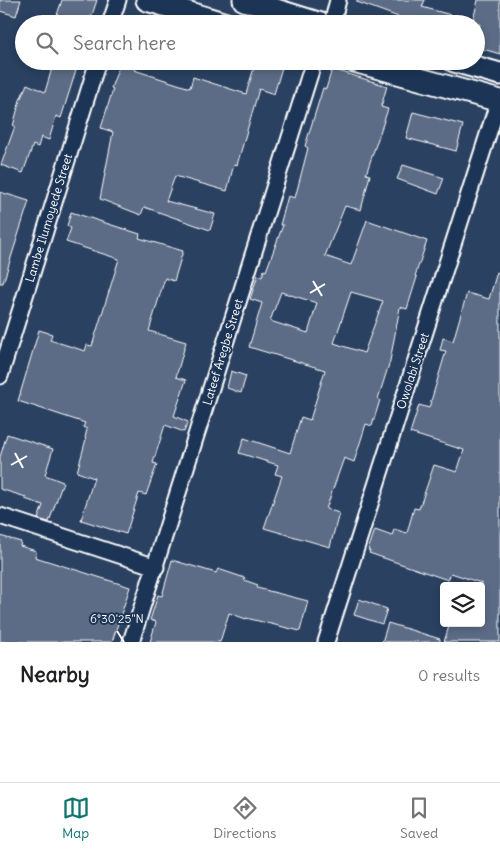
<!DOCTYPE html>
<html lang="en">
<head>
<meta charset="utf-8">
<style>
  :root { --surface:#fff; --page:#f6f6f6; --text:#202124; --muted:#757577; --line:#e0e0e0; --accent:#0f766e }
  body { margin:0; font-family:Delius,sans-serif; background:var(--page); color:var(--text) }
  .controls { position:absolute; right:15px; bottom:15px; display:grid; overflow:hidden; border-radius:5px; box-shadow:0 2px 8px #0003 }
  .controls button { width:45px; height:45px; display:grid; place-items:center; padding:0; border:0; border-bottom:1px solid var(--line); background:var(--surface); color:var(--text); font:25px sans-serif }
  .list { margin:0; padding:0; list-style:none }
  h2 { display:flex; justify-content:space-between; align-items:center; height:65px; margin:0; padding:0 20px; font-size:21px }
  h2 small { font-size:16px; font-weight:400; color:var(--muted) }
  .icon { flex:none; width:28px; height:28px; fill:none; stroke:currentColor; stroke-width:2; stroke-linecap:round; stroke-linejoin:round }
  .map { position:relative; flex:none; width:500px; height:642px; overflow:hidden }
  .search { position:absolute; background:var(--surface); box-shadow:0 2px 8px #0003; left:15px; right:15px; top:15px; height:55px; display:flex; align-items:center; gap:12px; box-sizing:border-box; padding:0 18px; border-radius:28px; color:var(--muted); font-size:19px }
  .sheet { height:140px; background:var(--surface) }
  nav { display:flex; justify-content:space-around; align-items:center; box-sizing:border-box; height:70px; border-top:1px solid var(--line); background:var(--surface); font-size:14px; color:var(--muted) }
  nav a { display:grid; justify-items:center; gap:2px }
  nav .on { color:var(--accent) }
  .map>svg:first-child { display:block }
  .building { fill:#5b6c86; stroke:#fff; fill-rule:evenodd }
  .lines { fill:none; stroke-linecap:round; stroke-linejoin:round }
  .street-casing { stroke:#fff; stroke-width:19 }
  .secondary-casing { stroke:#fff; stroke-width:25 }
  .street { stroke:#1d3557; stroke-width:15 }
  .secondary { stroke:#1d3557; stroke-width:21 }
  .ticks { fill:none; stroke:#fff; stroke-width:2 }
  .labels { text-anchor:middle; stroke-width:4; stroke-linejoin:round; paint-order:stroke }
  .street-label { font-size:12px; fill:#fff; stroke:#1d3557 }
  .ticks-label { font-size:12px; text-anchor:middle; fill:#fff; stroke:#1d3557; stroke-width:4; stroke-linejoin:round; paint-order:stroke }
</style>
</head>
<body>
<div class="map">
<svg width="500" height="642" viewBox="0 0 500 642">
  <rect width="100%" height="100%" fill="#2a4161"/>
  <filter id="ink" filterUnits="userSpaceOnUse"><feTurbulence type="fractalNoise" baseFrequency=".02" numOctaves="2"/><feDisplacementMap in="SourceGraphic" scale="10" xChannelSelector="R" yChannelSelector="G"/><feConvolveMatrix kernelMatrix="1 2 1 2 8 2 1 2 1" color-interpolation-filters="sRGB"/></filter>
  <g filter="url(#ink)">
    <!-- building -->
    <g class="building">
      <polygon points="0,0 21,0 16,16 0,11"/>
      <polygon points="62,0 97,0 89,24 66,24 68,18 57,15"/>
      <polygon points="357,0 425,0 422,7 469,20 468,24 418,24 357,2"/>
      <polygon points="478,0 500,0 500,54 476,47 476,37 480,24 472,24"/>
      <polygon points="155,16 182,24 153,24"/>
      <polygon points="54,61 79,61 61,118 56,116 49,140 41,137 38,147 33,145 23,173 1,165 15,126 13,126 20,100 27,84 45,92"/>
      <polygon points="121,61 136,66 134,70 190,88 193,77 246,94 256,61 284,61 274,94 259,89 237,165 234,164 227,191 175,176 166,201 215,214 210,230 144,207 141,215 100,199 113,132 101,128 113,89 111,88"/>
      <path d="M332 69 387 86 381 107 388 109 366 174 370 175 361 210 345 206 325 256 351 265 367 220 427 241 415 276 417 277 407 309 400 307 390 361 378 399 380 400 372 426 366 424 354 462 344 458 326 509 339 513 330 547 264 528 282 476 275 474 278 465 239 453 244 438 290 453 301 417 310 420 325 370 249 347 262 303 250 299 258 275 262 277 264 270 266 271 283 225H280L288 196 295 198 308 148 305 146 323 88 326 89ZM281 292 317 303 308 333 270 321ZM351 292 383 301 364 353 334 343Z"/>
      <polygon points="413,112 463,125 456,151 406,138"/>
      <polygon points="403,165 444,178 438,194 397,179"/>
      <polygon points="0,192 29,201 3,283 0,283"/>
      <polygon points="71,212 140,234 139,238 183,251 174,281 165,278 149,331 186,342 176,377 186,380 174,416 188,422 184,432 165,425 153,463 157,464 146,495 139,493 126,534 81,520 94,478 77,472 86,439 85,438 87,429 83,427 85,423 18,401 39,330 52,334 50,340 85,351 87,345 92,346 119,259 66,242 71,228 67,226"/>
      <polygon points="497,272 500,273 500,642 444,642 450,623 481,623 481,583 451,573 448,580 369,553 370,551 368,550 375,530 392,536 394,529 407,533 414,508 419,509 434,465 457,472 464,450 410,433 419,405 429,408 446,351 440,350 443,338 453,341 467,293 489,299"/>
      <polygon points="231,371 246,376 241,393 227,388"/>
      <polygon points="7,434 53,449 45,475 63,482 49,522 38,519 43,505 25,499 26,497 0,489 0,457"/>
      <polygon points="0,536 21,542 20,546 36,551 35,557 130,587 112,642 0,642"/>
      <polygon points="172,560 216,573 218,569 245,578 244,580 258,585 257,588 308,601 300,631 246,618 246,619 229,613 220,642 150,642 156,622 150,620 158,595 162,596"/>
      <polygon points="359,599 387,609 382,624 354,615"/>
      <polygon points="388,623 440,639 440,642 382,642"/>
    </g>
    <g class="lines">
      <!-- street casing -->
      <g class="street-casing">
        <g id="street">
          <polyline points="110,24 118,0"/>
          <polyline points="332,24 338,0"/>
          <polyline points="0,376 98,61"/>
          <polyline points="0,516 156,567"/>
          <polyline points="131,642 314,61"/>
          <polyline points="326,642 499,100"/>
        </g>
      </g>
      <!-- secondary casing -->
      <g class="secondary-casing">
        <g id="secondary">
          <polyline points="147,0 226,24"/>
          <polyline points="244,0 321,24"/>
          <polyline points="354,61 500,101"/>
          <polyline points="454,61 500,74"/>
        </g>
      </g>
      <!-- street -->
      <use href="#street" class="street"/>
      <!-- secondary -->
      <use href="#secondary" class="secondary"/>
    </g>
  </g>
  <!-- ticks -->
  <path class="ticks" d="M313 281 322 296M310 293 325 284M15 453 23 468M11 465 27 456M117 631 124 642"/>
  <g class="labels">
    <!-- street labels -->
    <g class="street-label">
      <text transform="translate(49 218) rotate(-73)" y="4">Lambe Ilumoyede Street</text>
      <text transform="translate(223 352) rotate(-73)" y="4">Lateef Aregbe Street</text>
      <text transform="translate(413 371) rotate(-72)" y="4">Owolabi Street</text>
    </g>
  </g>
  <g class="ticks-label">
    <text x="117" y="623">6°30'25"N</text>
  </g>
</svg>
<div class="controls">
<button><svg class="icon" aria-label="layers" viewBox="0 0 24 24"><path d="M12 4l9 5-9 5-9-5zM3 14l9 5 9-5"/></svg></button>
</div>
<div class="search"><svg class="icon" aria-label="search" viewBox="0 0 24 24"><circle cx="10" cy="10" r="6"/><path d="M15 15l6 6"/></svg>Search here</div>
</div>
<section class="sheet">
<h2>Nearby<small>0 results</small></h2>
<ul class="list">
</ul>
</section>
<nav>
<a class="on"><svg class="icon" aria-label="map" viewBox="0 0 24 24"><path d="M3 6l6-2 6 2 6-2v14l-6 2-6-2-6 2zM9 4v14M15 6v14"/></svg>Map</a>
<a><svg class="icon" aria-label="directions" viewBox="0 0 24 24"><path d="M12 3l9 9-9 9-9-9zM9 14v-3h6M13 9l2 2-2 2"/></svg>Directions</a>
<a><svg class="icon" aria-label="saved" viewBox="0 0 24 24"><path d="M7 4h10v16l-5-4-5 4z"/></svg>Saved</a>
</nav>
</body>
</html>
